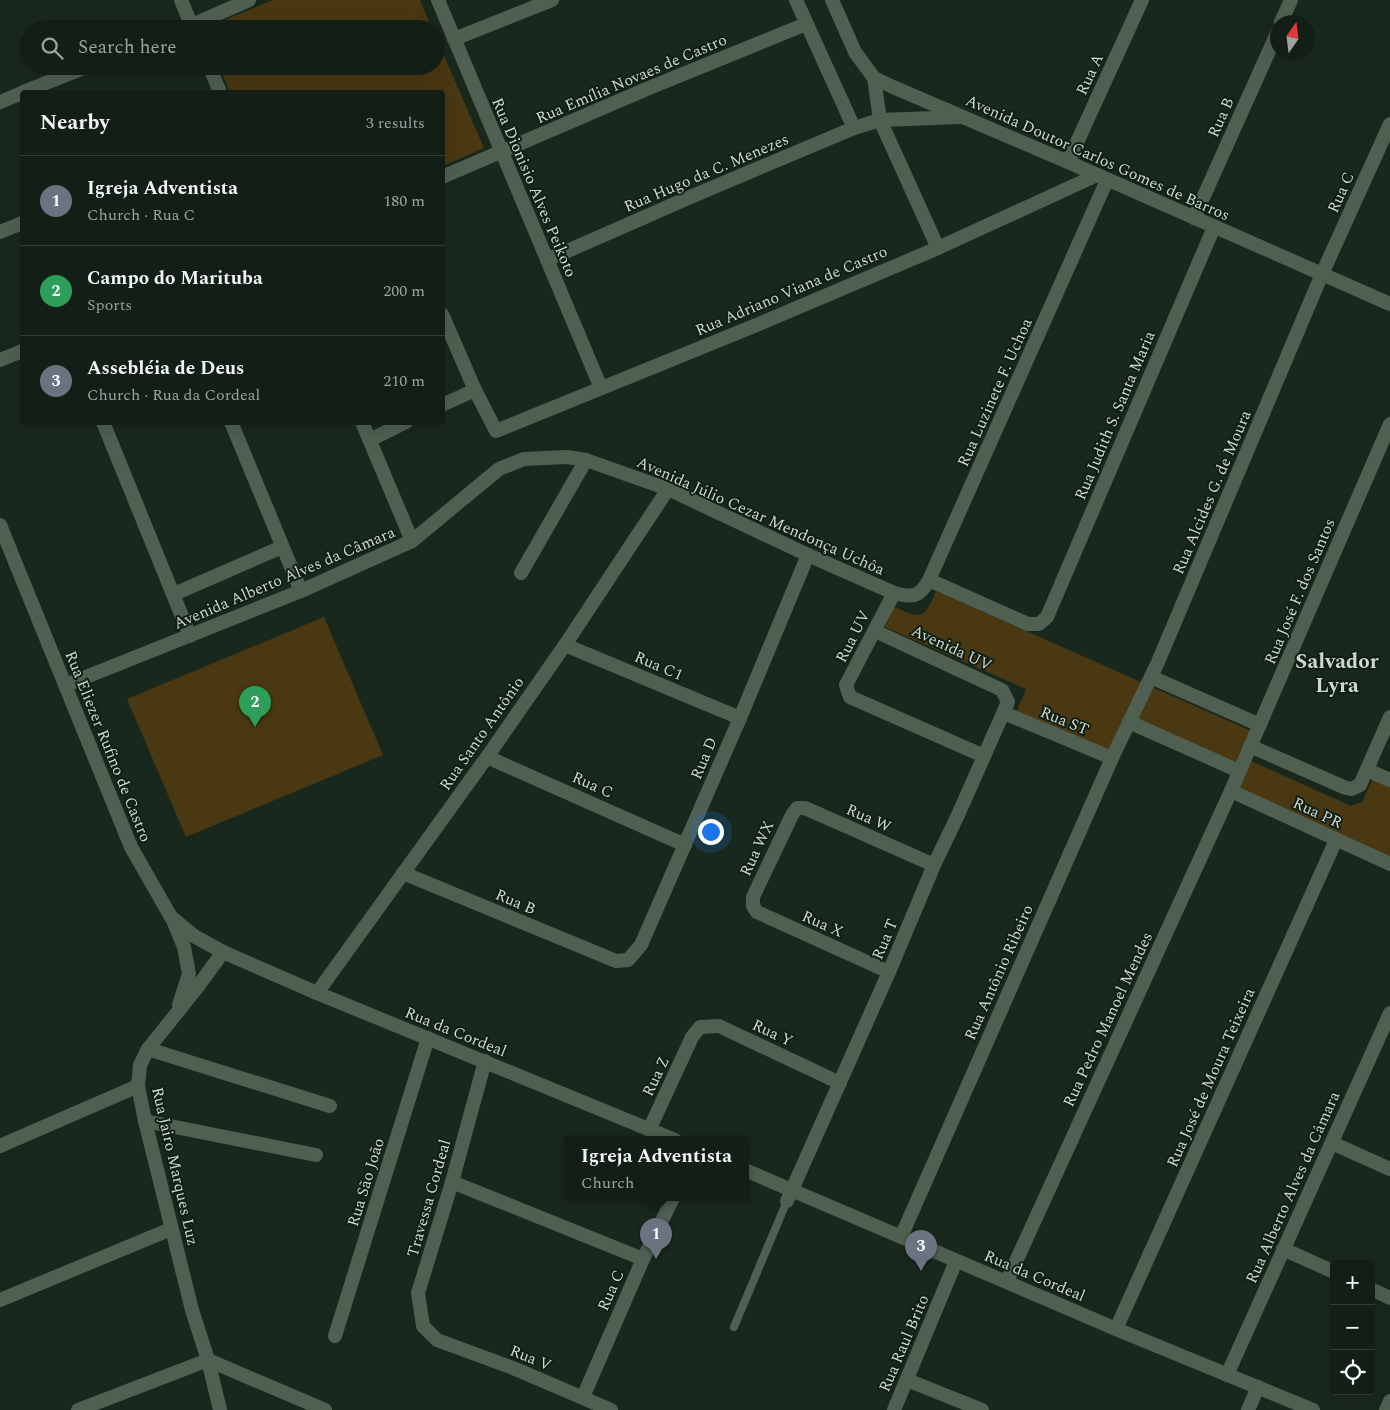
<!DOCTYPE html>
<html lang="en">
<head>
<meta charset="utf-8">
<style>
  :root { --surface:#131e16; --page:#202b23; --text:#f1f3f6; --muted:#9da2a1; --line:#323c35; --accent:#b45309 }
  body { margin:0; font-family:Spectral,serif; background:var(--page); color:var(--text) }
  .controls { position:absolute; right:15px; bottom:15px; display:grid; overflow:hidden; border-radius:5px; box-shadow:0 5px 20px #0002 }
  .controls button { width:45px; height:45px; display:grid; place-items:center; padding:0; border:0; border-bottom:1px solid var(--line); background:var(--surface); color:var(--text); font:25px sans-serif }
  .compass { position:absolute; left:1270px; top:15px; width:45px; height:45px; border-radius:50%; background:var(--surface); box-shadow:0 5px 20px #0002; rotate:14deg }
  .you { position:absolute; left:710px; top:831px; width:18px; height:18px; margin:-12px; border:4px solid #fff; border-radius:50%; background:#1a73e8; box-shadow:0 0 0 8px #1a73e833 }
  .badge { display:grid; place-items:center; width:32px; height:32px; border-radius:50%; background:var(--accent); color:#fff; font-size:16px; font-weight:700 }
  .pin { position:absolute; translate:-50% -41px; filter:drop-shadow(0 1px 2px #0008) }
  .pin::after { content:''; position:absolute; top:26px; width:18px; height:15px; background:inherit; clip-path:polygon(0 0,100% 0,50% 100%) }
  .popup { position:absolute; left:564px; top:1136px; width:185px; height:65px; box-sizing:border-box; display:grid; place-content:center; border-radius:5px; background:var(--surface); filter:drop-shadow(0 1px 4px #0005); font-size:16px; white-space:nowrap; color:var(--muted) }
  .popup b { font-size:19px; color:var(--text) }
  .popup::after { content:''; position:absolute; left:50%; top:100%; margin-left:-10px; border:10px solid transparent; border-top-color:var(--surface) }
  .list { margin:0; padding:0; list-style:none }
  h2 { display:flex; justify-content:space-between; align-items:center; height:65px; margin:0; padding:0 20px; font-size:21px }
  h2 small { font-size:16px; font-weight:400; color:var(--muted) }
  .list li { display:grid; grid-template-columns:32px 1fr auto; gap:15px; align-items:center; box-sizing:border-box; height:90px; padding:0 20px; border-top:1px solid var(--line) }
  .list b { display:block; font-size:19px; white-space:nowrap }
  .list p { margin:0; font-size:16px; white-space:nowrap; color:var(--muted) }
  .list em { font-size:16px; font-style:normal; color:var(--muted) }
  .icon { flex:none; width:28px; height:28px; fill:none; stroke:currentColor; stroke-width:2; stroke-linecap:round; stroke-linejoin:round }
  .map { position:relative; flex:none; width:1390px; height:1410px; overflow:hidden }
  .search { position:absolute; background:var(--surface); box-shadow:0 5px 20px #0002; left:20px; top:20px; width:425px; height:55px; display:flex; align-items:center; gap:12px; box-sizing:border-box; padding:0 18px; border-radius:28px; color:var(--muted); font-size:19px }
  .panel { position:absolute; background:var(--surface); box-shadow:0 5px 20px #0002; left:20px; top:90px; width:425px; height:335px; border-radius:5px }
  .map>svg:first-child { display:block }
  .green { fill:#493812 }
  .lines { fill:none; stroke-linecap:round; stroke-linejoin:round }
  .service { stroke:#4f6052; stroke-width:8 }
  .minor { stroke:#4f6052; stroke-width:14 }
  .tertiary { stroke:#4f6052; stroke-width:14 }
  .labels { text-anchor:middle; stroke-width:4; stroke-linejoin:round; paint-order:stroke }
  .street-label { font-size:16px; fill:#ced7d0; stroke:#101f14 }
  .district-label { font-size:21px; font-weight:bold; fill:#ced7d0; stroke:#101f14 }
</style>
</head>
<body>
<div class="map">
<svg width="1390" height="1410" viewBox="0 0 1390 1410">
  <rect width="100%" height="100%" fill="#19281d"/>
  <!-- green -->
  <g class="green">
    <polygon points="273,0 420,0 432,29 203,29"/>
    <polygon points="436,37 484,148 443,166 442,92 230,92 219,66 436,66"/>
    <path d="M936 591 1251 731 1235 766 1126 718 1110 755 1015 715 1026 689 885 627 894 607C922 619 924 620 936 591Z"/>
    <polygon points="324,617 383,755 186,837 127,699"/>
    <polygon points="1251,761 1351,806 1362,802 1373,778 1390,785 1390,859 1237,790"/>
  </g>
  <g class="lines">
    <!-- service -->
    <polyline class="service" points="734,1327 787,1201"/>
    <!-- minor -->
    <g class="minor">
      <polyline points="181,0 193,29"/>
      <polyline points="438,0 601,388"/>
      <polyline points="796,0 854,128"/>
      <polyline points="1281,22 1291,0"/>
      <polyline points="183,29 249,0"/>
      <polyline points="454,39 552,0"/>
      <polyline points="209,66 220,92"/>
      <polyline points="874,78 880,120 938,248"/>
      <polyline points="23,92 89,66"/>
      <polyline points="0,102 22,93"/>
      <polyline points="1068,162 1142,0"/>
      <polyline points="442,177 649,88 806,24"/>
      <polyline points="1194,218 1278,31"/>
      <polyline points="0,232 22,223"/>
      <polyline points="547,260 695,195 854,128 880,120 961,117"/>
      <polyline points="442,314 475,390 496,431 759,324 938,248 1097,175"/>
      <polyline points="0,360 22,351"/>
      <polyline points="442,405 475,390"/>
      <polyline points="103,422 190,636"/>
      <polyline points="231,422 301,591"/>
      <polyline points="362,422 412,541"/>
      <polyline points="370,440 406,422"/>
      <polyline points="521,573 586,460"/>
      <polyline points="929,580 1028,624 1039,624 1047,617 1214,227"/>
      <polyline points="894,593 846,685 850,697 984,756"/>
      <polyline points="174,594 282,547"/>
      <polyline points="565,645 740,718"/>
      <polyline points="1151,677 1260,725"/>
      <path d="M66 685 301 591 412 541 499 469 524 459 567 457 586 460 668 489 808 555 894 593C912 598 920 597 929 580L1107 180"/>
      <polyline points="1004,713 1112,758"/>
      <polyline points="1129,722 1239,771"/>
      <polyline points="1250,746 1346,788 1351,789 1360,785 1390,717"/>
      <polyline points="487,757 685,845"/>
      <polyline points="1367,770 1390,780"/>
      <polyline points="1231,791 1390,864"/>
      <polyline points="403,873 616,961 628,960 641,945 740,718 808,555"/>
      <polyline points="889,972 757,912 753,906 753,897 792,815 797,808 805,808 934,865"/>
      <polyline points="317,993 487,757 565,645 668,489"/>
      <polyline points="148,1049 330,1106"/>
      <polyline points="485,1061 452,1182 418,1293 423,1326 437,1340 513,1368 611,1410"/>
      <polyline points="145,1121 316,1155"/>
      <polyline points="649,1130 692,1037 700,1027 719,1026 840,1083"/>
      <polyline points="1332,1143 1390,1169"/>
      <polyline points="0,1146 138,1086"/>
      <polyline points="452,1182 643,1259"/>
      <polyline points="787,1201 889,972 934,865 958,815 1008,702 1002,690 875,631"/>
      <polyline points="901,1237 1112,758 1158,662 1322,274 1390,124"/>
      <polyline points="1283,1249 1334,1272"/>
      <polyline points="1007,1281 1231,791 1390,424"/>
      <polyline points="1371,1289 1390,1298"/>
      <polyline points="0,1300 171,1229"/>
      <polyline points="1116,1329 1336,840"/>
      <polyline points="335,1336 428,1038"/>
      <polyline points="1227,1375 1390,1013"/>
      <polyline points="907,1380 982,1410"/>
      <polyline points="583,1397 643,1259 673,1198"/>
      <polyline points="78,1410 208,1360 325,1410"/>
      <polyline points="894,1410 956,1261"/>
      <polyline points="1248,1410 1258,1387"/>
      <polyline points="1386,1410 1390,1401"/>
    </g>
    <!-- tertiary -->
    <g class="tertiary">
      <polyline points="832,0 855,52 874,78 893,87 1068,162 1390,304"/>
      <polyline points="0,525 131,847 171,917 194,936 223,952 317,993 675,1140"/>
      <polyline points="173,920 184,947 189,974 179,1005"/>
      <polyline points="745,1170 1116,1329 1313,1410"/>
      <polyline points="220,1410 208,1360 192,1310 145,1121 138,1086 140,1065 148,1049 196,989 223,952"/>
    </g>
  </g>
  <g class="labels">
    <!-- street labels -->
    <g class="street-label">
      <text transform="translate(1089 74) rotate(-65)" y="6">Rua A</text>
      <text transform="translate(631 78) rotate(-23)" y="6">Rua Emília Novaes de Castro</text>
      <text transform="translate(1220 117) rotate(-66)" y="6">Rua B</text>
      <text transform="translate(1098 157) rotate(24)" y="6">Avenida Doutor Carlos Gomes de Barros</text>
      <text transform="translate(706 172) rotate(-23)" y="6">Rua Hugo da C. Menezes</text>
      <text transform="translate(535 187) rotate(67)" y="6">Rua Dionisio Alves Peikoto</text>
      <text transform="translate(1340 192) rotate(-66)" y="6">Rua C</text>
      <text transform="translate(791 290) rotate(-23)" y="6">Rua Adriano Viana de Castro</text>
      <text transform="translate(994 392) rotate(-66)" y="6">Rua Luzinete F. Uchoa</text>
      <text transform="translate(1114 415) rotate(-67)" y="6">Rua Judith S. Santa Maria</text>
      <text transform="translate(1211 492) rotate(-67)" y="6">Rua Alcides G. de Moura</text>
      <text transform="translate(761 515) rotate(24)" y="6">Avenida Júlio Cezar Mendonça Uchôa</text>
      <text transform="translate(284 577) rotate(-23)" y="6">Avenida Alberto Alves da Câmara</text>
      <text transform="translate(1299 591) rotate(-67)" y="6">Rua José F. dos Santos</text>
      <text transform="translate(852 636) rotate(-63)" y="6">Rua UV</text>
      <text transform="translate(952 647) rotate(25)" y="6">Avenida UV</text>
      <text transform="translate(659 665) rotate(23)" y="6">Rua C1</text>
      <text transform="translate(1065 720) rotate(22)" y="6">Rua ST</text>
      <text transform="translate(481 733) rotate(-55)" y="6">Rua Santo Antônio</text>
      <text transform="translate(109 746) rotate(68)" y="6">Rua Eliezer Rufino de Castro</text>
      <text transform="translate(703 758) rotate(-67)" y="6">Rua D</text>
      <text transform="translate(593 784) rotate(24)" y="6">Rua C</text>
      <text transform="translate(1318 812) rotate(25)" y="6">Rua PR</text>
      <text transform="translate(869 817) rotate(24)" y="6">Rua W</text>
      <text transform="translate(756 848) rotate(-65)" y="6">Rua WX</text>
      <text transform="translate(516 901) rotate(23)" y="6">Rua B</text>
      <text transform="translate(823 923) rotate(24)" y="6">Rua X</text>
      <text transform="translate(884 939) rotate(-67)" y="6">Rua T</text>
      <text transform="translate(998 972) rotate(-66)" y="6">Rua Antônio Ribeiro</text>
      <text transform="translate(1107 1019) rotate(-65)" y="6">Rua Pedro Manoel Mendes</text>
      <text transform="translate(456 1031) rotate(22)" y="6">Rua da Cordeal</text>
      <text transform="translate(773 1032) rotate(25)" y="6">Rua Y</text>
      <text transform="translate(655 1076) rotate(-65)" y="6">Rua Z</text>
      <text transform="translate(1210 1077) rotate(-66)" y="6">Rua José de Moura Teixeira</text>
      <text transform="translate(176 1166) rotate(77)" y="6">Rua Jairo Marques Luz</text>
      <text transform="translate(365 1182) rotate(-73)" y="6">Rua São João</text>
      <text transform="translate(1292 1187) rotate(-66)" y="6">Rua Alberto Alves da Câmara</text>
      <text transform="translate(428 1198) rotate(-74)" y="6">Travessa Cordeal</text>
      <text transform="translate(1035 1275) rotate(23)" y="6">Rua da Cordeal</text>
      <text transform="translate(610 1290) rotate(-66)" y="6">Rua C</text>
      <text transform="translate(903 1343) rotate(-67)" y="6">Rua Raul Brito</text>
      <text transform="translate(531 1357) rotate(22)" y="6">Rua V</text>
    </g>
    <!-- district labels -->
    <g class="district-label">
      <text x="1337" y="668">Salvador<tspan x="1337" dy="24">Lyra</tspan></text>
    </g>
  </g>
</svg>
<div class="controls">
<button>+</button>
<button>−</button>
<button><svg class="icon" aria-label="locate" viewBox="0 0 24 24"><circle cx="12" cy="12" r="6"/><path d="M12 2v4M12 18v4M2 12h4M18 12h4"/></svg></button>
</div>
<svg class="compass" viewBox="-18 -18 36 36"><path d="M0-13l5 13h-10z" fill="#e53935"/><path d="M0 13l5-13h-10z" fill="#9da2a1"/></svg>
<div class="you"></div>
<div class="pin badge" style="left:656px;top:1259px;background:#6b7280">1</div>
<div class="popup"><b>Igreja Adventista</b>Church</div>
<div class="pin badge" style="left:255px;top:727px;background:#2e9e5b">2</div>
<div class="pin badge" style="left:921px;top:1271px;background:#6b7280">3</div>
<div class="search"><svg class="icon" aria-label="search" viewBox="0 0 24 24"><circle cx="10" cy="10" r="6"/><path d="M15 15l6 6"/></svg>Search here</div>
<section class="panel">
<h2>Nearby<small>3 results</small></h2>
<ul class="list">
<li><span class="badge" style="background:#6b7280">1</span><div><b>Igreja Adventista</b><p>Church · Rua C</p></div><em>180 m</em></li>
<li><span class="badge" style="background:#2e9e5b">2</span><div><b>Campo do Marituba</b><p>Sports</p></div><em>200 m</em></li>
<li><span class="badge" style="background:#6b7280">3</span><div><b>Assebléia de Deus</b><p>Church · Rua da Cordeal</p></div><em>210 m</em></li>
</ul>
</section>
</div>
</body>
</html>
